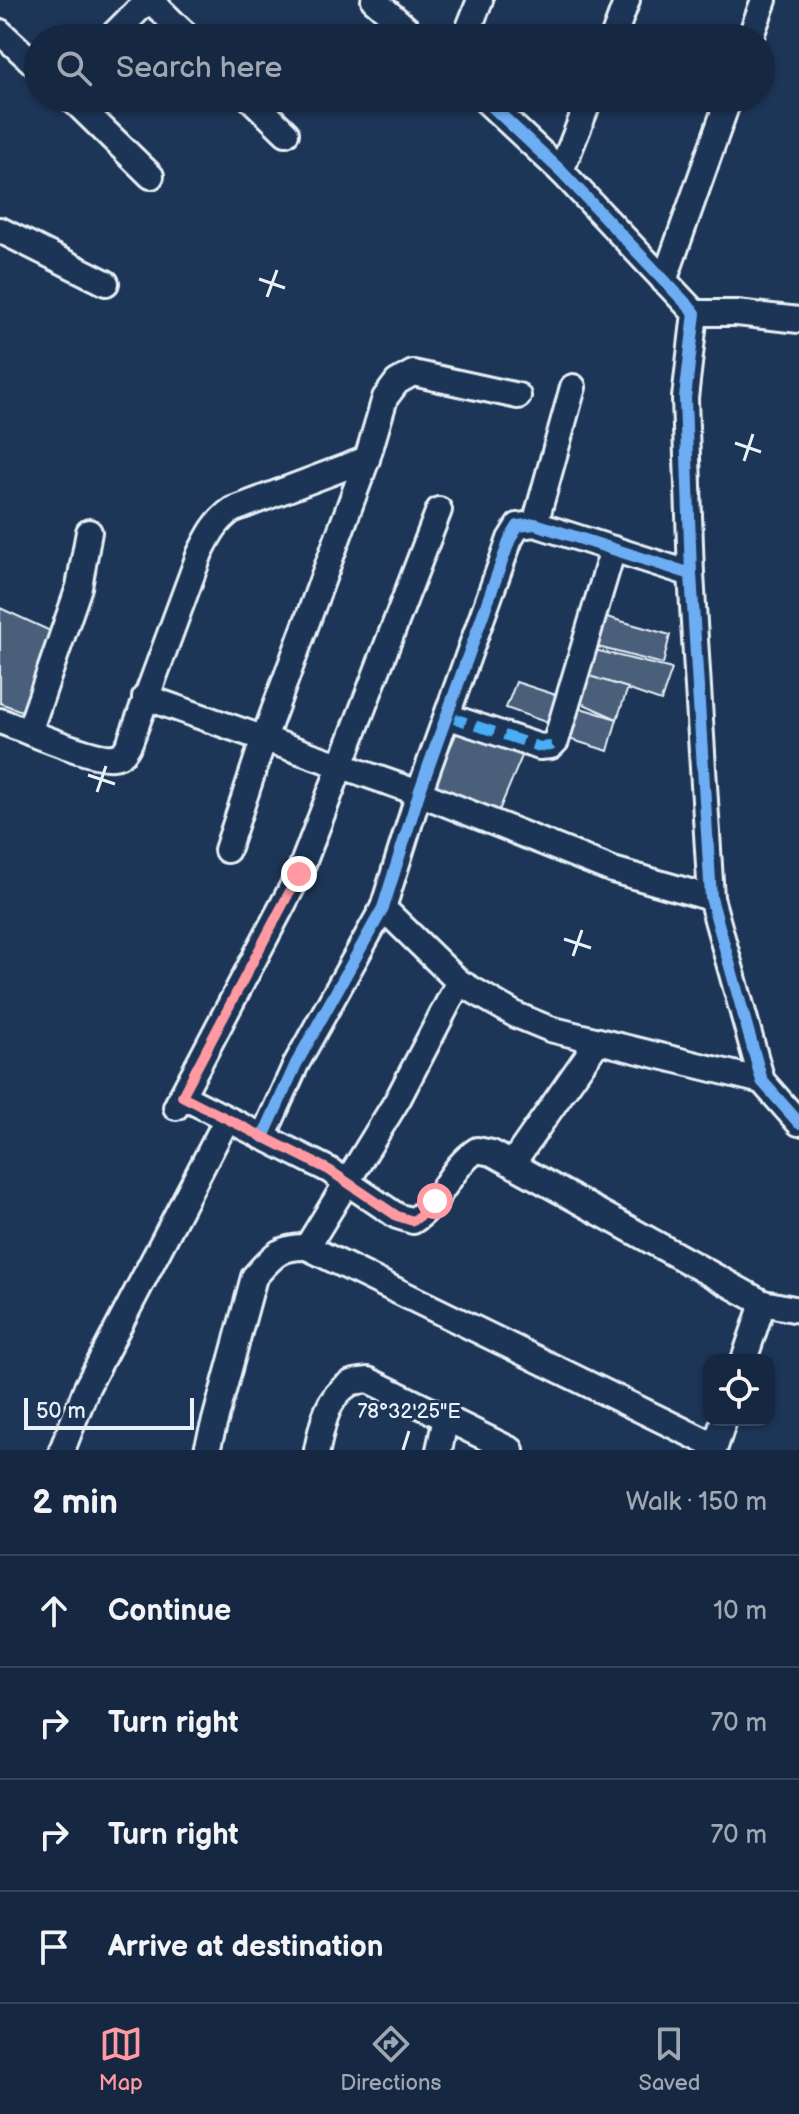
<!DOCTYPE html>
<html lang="en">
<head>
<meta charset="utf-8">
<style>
  :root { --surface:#162841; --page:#23344c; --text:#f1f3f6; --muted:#9ea6b1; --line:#35445a; --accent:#ff9aa2 }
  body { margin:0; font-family:"Balsamiq Sans",sans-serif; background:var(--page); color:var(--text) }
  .controls { position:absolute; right:24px; bottom:24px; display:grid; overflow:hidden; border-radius:16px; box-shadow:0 2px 6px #0004 }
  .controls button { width:72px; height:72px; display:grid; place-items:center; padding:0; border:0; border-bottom:2px solid var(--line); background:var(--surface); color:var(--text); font:40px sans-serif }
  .scale { position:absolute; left:24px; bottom:20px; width:170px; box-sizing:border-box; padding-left:8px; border:4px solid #e8f1f8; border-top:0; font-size:22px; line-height:28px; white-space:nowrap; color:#e8f1f8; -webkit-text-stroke:6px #1d3557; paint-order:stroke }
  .stop { position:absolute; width:24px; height:24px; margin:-18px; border:6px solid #ff9aa2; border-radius:50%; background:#fff }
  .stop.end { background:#ff9aa2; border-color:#fff; box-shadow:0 2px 8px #0008 }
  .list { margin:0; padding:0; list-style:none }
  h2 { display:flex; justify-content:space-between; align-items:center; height:104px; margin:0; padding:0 32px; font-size:34px }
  h2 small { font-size:26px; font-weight:400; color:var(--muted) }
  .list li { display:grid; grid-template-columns:52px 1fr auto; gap:24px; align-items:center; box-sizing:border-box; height:112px; padding:0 32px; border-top:2px solid var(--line) }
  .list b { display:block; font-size:30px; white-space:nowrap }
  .list em { font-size:26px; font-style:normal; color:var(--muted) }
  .icon { flex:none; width:44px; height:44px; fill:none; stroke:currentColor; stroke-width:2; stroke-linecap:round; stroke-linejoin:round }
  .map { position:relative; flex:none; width:799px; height:1450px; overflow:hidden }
  .search { position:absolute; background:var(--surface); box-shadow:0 2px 6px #0004; left:24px; right:24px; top:24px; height:88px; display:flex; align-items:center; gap:20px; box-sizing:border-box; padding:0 28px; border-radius:44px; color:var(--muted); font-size:30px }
  .sheet { height:552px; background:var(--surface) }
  nav { display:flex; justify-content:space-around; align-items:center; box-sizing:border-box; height:112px; border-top:2px solid var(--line); background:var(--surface); font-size:22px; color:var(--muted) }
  nav a { display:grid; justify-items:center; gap:4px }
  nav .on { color:var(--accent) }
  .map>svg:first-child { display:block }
  .building { fill:#495e7a; stroke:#e8f1f8; stroke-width:2 }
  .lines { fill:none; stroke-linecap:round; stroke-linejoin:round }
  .street-casing { stroke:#e8f1f8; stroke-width:30 }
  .street { stroke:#1d3557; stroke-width:24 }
  .quiet { stroke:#49aef6; stroke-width:10; stroke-dasharray:20 10; stroke-linecap:butt }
  .cycleway-casing { stroke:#1d3557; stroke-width:17 }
  .cycleway { stroke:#6dadf4; stroke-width:12 }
  .route { stroke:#ff9aa2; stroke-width:10 }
  .ticks { fill:none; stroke:#e8f1f8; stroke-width:3 }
  .ticks-label { font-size:20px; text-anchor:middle; fill:#e8f1f8; stroke:#1d3557; stroke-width:6; stroke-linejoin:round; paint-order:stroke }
</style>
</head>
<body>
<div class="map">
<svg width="799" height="1450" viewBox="0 0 799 1450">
  <rect width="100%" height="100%" fill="#1d3557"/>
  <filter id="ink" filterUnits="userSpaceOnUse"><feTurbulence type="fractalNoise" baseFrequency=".0125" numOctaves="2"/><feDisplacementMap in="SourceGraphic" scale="16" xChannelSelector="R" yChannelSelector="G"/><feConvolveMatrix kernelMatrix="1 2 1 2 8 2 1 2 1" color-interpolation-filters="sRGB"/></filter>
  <g filter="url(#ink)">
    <!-- building -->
    <g class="building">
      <polygon points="0,608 57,634 27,713 0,703"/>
      <polygon points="603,616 670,635 663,664 594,646"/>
      <polygon points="595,650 672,669 661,701 586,675"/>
      <polygon points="586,675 628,688 617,719 579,702"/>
      <polygon points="516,682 556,695 551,724 506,708"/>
      <polygon points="577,707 617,719 608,751 566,738"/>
      <polygon points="461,723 525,749 495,820 433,786"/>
    </g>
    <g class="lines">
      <!-- street casing -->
      <g class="street-casing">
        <g id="street">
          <polyline points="150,0 189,38"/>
          <polyline points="374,0 417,38"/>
          <polyline points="0,32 38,67"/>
          <polyline points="110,38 148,0"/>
          <polyline points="465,38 480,0"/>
          <polyline points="613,38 627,0"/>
          <polyline points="750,38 764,0"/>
          <polyline points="71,98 151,176"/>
          <polyline points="250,98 286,133"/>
          <polyline points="483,98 561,171 695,313 685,398 691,574 711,898 762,1081 799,1123"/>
          <polyline points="561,171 590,98"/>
          <polyline points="0,230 106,283"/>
          <polyline points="664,281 729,98"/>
          <polyline points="695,313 737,313 799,320"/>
          <polyline points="535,524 573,387"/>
          <polyline points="145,697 419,793 613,870 711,898"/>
          <polyline points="447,716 540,747 551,746 556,741 613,549"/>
          <path d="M0 721C23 729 93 760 113 757 123 756 126 750 130 742L200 553C209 535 216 521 232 510L367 459"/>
          <polyline points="29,732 79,587 89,532"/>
          <polyline points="227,850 264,738 367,459 385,398 397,382 413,373 518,396"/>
          <polyline points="383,908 459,982 516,1015 550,1029 762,1081"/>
          <path d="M182 1096 329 1170 397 1216 413 1221C442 1202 449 1168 477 1150L492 1153 763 1303 799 1310"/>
          <polyline points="176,1107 299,874 439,510"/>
          <polyline points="263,1137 296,1064 383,908 419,793 510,539 518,526 535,524 691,574"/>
          <polyline points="512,1164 598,1041"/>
          <polyline points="307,1247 398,1099 459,982"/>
          <polyline points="744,1360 763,1303"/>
          <polyline points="62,1450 87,1387 227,1119"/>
          <path d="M207 1450 254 1277C272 1257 279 1246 307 1247L715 1446"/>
          <path d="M317 1450C322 1427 326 1398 349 1384 354 1381 362 1381 368 1380L511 1450"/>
          <polyline points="439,1450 446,1418"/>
          <polyline points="714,1450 724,1420"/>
        </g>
      </g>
      <!-- street -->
      <use href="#street" class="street"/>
      <!-- quiet -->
      <polyline class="quiet" points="447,716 540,747 551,746 556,741"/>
      <!-- cycleway casing -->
      <g class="cycleway-casing">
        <g id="cycleway">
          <polyline points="483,98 561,171 695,313 685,398 691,574 711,898 762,1081 799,1123"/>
          <polyline points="263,1137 296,1064 383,908 419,793 510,539 518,526 535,524 691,574"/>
        </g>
      </g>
      <!-- cycleway -->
      <use href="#cycleway" class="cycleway"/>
    </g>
  </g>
  <g class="lines" filter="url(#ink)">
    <!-- route -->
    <polyline class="route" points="299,874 182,1096 329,1170 397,1216 413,1221 424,1213 435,1201"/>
  </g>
  <!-- ticks -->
  <path class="ticks" d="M259 279 285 288M267 297 277 270M735 443 761 452M744 461 753 434M88 775 115 784M97 792 106 766M564 939 591 948M573 956 582 930M403 1450 409 1431"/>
  <g class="ticks-label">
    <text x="409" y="1418">78°32'25"E</text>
  </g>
</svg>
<div class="controls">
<button><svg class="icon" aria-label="locate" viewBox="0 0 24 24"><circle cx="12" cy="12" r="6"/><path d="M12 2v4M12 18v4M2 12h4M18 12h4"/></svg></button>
</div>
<div class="scale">50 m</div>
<div class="stop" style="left:435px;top:1201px"></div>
<div class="stop end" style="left:299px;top:874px"></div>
<div class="search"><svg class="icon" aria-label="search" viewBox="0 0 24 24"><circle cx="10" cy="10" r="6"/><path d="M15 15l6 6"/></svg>Search here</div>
</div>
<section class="sheet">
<h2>2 min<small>Walk · 150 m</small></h2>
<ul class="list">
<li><svg class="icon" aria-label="ahead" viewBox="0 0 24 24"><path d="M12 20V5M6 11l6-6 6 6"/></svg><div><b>Continue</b></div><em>10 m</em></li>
<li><svg class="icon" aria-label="right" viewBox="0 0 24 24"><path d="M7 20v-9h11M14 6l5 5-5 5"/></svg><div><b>Turn right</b></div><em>70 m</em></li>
<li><svg class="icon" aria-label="right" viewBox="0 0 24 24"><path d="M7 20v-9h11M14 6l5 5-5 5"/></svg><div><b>Turn right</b></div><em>70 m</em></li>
<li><svg class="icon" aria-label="arrive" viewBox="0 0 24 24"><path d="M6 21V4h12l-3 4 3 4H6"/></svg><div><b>Arrive at destination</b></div></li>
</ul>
</section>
<nav>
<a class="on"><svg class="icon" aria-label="map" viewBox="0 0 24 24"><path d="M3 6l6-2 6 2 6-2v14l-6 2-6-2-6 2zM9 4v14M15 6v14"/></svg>Map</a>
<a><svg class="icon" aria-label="directions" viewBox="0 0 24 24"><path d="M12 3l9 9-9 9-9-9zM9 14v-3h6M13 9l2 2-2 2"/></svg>Directions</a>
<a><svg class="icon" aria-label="saved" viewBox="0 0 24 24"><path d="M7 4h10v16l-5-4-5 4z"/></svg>Saved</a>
</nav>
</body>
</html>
